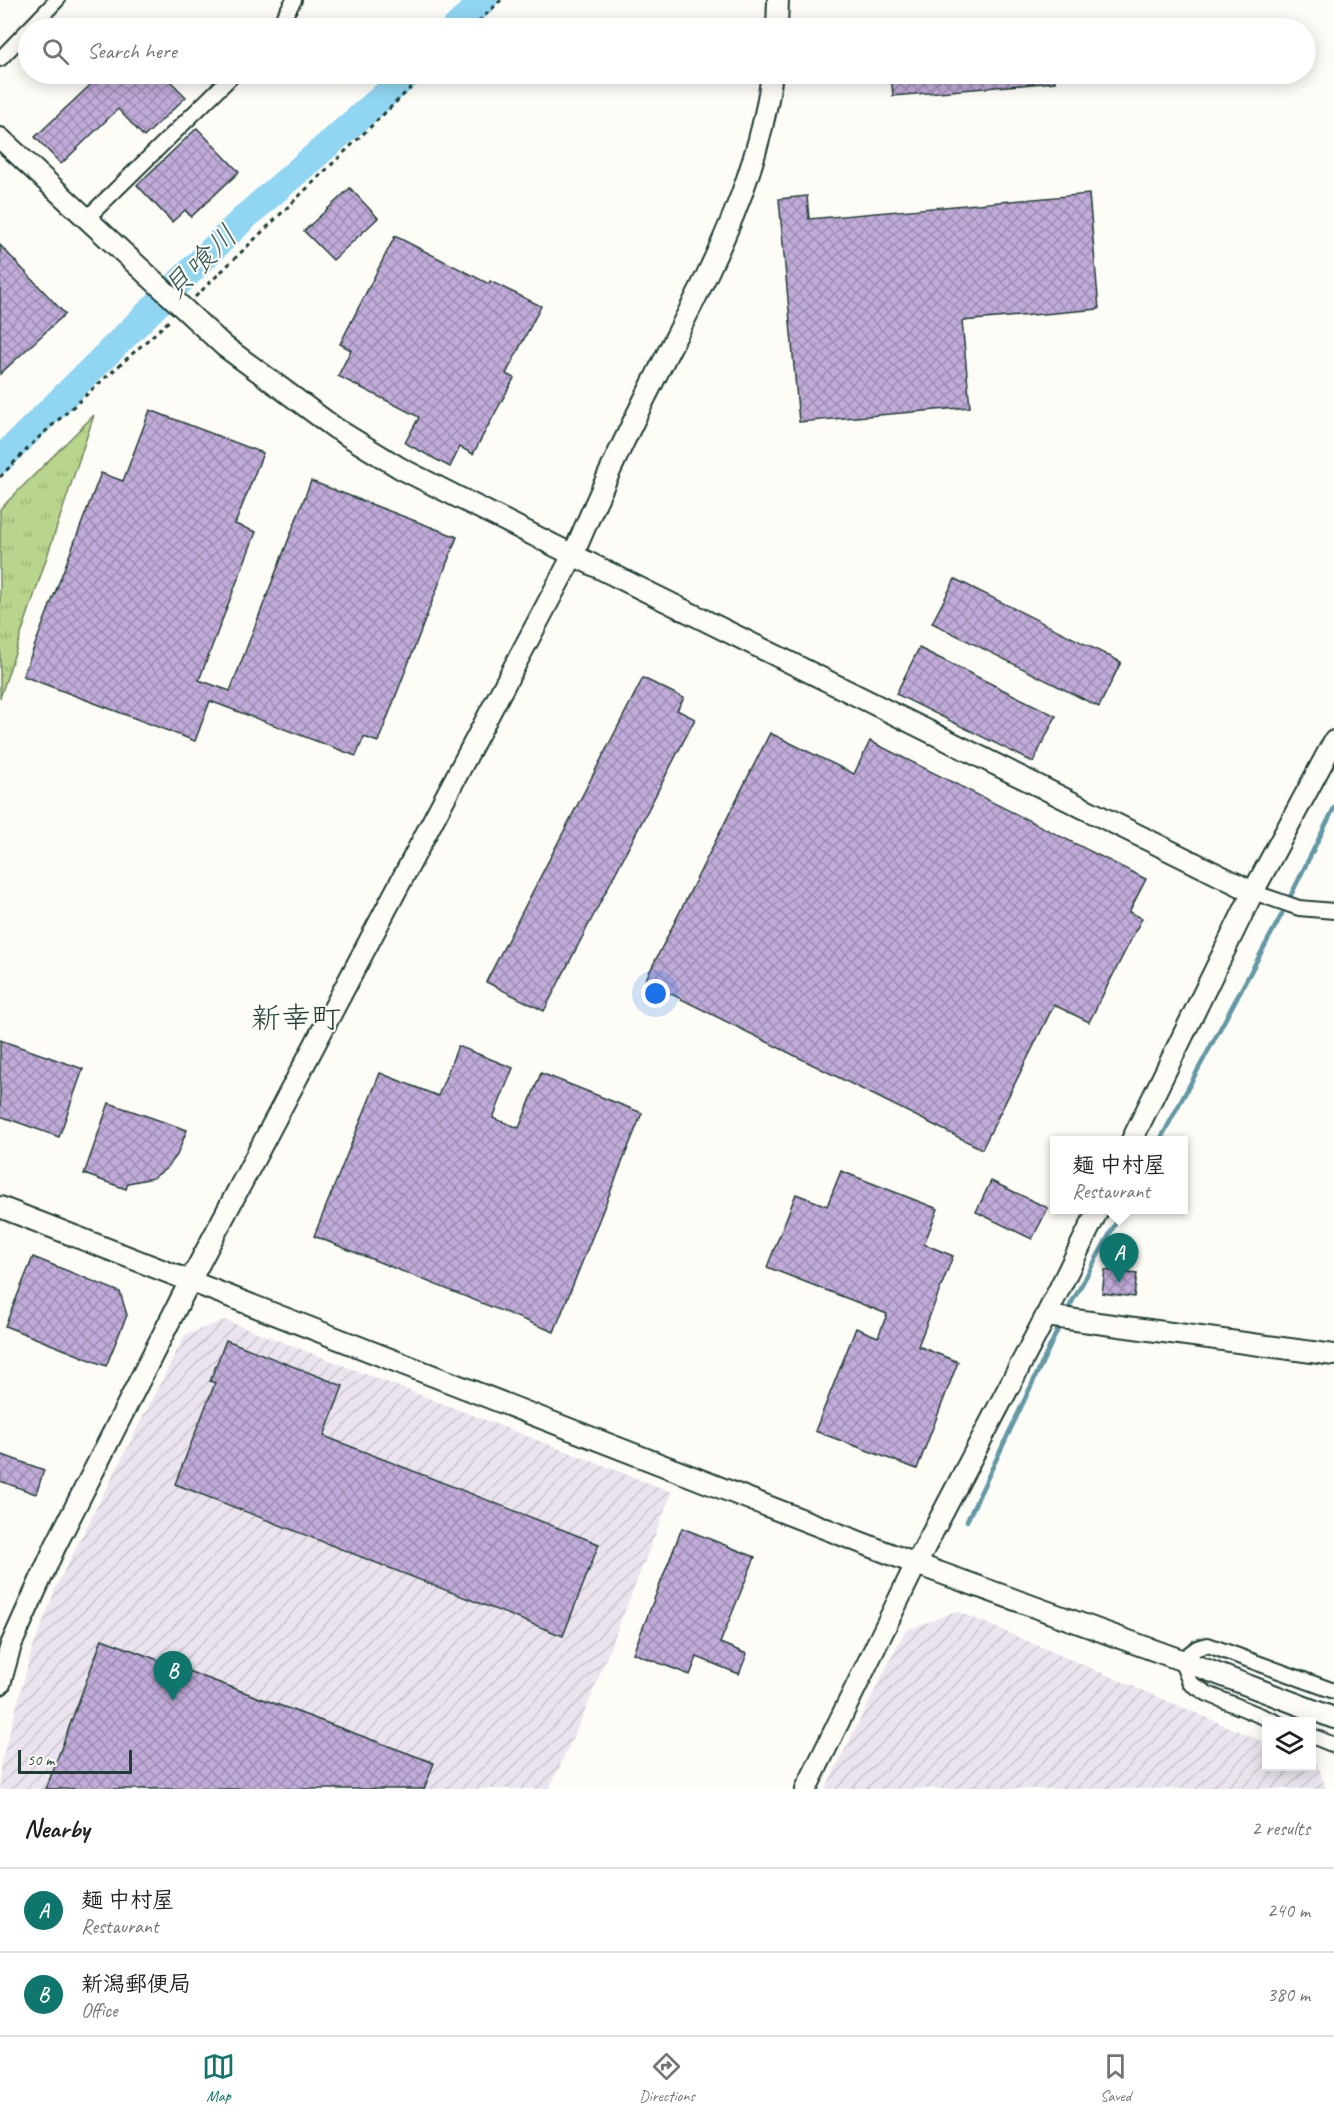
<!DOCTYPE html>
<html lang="en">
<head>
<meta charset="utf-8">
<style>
  :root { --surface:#fff; --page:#f2f2f2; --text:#202124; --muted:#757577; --line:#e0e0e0; --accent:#0f766e }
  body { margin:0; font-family:Caveat,"Klee One",sans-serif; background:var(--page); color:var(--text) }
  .controls { position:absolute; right:18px; bottom:18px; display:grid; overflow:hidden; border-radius:0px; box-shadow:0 3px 15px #0003 }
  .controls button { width:54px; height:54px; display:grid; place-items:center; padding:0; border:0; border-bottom:2px solid var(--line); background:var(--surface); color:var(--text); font:30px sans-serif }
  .scale { position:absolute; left:18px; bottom:15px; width:114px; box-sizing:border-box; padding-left:6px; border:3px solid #1f3d34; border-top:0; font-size:16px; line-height:21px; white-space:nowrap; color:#1f3d34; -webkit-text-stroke:4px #fdfcf7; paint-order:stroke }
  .you { position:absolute; left:656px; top:994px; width:21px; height:21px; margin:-15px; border:4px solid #fff; border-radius:50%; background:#1a73e8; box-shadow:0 0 0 9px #1a73e833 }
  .badge { display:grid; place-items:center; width:39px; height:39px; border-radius:50%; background:var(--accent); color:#fff; font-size:20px; font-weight:700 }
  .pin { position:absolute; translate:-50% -50px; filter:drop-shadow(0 2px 3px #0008) }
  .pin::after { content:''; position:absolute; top:32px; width:21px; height:18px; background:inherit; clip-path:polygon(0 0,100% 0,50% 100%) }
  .popup { position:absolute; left:1050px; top:1136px; width:138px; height:78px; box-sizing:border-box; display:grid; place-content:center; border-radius:0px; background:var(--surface); filter:drop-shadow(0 2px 4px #0005); font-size:20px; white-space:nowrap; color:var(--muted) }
  .popup b { font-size:22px; color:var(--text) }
  .popup::after { content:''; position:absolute; left:50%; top:100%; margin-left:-12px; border:12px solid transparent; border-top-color:var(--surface) }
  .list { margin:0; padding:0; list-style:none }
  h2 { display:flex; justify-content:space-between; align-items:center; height:78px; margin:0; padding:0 24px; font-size:26px }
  h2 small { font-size:20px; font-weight:400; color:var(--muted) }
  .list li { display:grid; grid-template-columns:39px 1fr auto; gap:18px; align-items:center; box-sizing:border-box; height:84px; padding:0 24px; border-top:2px solid var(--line) }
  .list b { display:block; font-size:22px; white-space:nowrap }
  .list p { margin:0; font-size:20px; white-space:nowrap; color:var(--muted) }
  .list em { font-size:20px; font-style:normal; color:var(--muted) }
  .icon { flex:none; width:33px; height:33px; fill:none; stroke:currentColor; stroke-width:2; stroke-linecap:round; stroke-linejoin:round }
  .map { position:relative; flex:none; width:1334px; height:1789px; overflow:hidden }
  .search { position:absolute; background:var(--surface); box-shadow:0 3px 15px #0003; left:18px; right:18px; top:18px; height:66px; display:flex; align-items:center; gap:15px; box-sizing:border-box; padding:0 21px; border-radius:33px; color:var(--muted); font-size:22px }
  .sheet { height:246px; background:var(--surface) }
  nav { display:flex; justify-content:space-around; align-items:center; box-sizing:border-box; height:84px; border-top:2px solid var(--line); background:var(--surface); font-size:16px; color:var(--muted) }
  nav a { display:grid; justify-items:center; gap:3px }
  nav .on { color:var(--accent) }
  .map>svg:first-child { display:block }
  .industrial { fill:url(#industrial-furrows) }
  .grass { fill:url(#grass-tufts); stroke:#6c8860; stroke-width:1.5 }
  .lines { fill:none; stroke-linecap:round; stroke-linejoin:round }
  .stream { stroke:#6398a5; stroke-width:4.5 }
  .river { stroke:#90d5f1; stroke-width:27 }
  .building { fill:url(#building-cross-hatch); stroke:#1f3d34; stroke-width:1.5 }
  .street-casing { stroke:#1f3d34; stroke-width:18 }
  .secondary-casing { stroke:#1f3d34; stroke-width:24 }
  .path { stroke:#1f3d34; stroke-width:3; stroke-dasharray:4.5 4.5; stroke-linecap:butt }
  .street { stroke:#fdfcf7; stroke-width:14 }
  .secondary { stroke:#fdfcf7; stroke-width:20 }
  .labels { text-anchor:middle; stroke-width:4.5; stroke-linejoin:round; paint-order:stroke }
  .water-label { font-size:30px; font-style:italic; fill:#365b5a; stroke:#fdfcf7 }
  .neighbourhood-label { font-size:30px; fill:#1f3d34; stroke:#fdfcf7 }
</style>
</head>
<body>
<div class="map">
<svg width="1334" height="1789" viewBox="0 0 1334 1789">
  <defs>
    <pattern id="industrial-furrows" width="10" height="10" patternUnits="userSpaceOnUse" patternTransform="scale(1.5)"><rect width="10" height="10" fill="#ebe4ee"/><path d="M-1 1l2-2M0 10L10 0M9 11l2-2" fill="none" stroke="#c9c4cd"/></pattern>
    <pattern id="grass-tufts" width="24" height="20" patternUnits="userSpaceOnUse" patternTransform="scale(1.5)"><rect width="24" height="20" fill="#b9d48c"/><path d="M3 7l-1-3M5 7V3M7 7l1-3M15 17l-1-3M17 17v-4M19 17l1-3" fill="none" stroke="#9fb779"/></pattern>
    <pattern id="building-cross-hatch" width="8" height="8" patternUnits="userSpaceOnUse" patternTransform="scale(1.5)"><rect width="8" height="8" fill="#c1abd9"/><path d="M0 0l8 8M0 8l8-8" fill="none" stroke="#9c8cb1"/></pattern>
  </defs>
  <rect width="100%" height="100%" fill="#fdfcf7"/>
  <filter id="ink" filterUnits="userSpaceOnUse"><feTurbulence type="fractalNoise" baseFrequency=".0167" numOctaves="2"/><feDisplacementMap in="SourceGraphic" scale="12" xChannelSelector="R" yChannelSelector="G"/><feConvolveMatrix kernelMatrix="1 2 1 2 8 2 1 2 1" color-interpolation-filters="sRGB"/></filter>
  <g filter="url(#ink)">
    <!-- industrial -->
    <g class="industrial">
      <polygon points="225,1320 672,1492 586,1709 549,1789 0,1789 0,1767 32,1650 57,1585 185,1335"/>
      <polygon points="957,1611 1266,1743 1266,1766 1312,1766 1312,1762 1318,1765 1326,1789 825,1789 905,1631"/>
    </g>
    <!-- grass -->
    <polygon class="grass" points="94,415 0,698 0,509"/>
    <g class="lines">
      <!-- stream -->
      <g class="stream">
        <polyline points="1289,899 1334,808"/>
        <polyline points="1160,1140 1282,914"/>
        <polyline points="1066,1313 1123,1210"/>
        <polyline points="967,1521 1061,1323"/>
      </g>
      <!-- river -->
      <g class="river">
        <polyline points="455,28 484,0"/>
        <polyline points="0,460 246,216 409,74"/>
      </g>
    </g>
    <!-- building -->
    <g class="building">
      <polygon points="102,74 163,74 186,97 144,137 118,109 61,164 35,137"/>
      <polygon points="891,74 1055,74 1055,82 893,96"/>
      <polygon points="197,128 239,172 191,217 185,210 172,222 137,185"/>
      <polygon points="350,188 378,218 333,260 304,231"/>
      <polygon points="1089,194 1099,309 962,321 970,407 799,422 779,199 807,196 809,219"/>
      <polygon points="395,236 489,284 490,281 541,306 506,374 514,378 473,454 460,447 450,467 405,443 419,417 338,376 351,350 340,344"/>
      <polygon points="0,245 65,314 0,374"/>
      <polygon points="150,410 263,453 235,524 256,532 199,680 230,691 311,481 457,537 378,742 364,737 356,756 210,701 195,741 23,676 101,473 123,481"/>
      <polygon points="955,579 1121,662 1099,707 932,623"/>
      <polygon points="919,648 1056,716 1033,762 896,694"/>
      <polygon points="643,678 684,698 677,710 695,719 544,1011 486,982"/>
      <polygon points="770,733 854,774 870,741 1146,879 1129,912 1142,918 1089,1022 1054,1005 982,1149 645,981"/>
      <polygon points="0,1040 83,1069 59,1137 0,1116"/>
      <polygon points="458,1046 513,1068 493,1118 519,1128 541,1073 642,1113 554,1332 314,1236 380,1073 438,1096"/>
      <polygon points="109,1103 187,1130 177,1155 167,1168 153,1178 128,1183 126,1189 84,1174"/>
      <polygon points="841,1171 938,1209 924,1244 953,1256 918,1346 958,1362 917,1469 815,1431 856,1328 878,1337 887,1314 767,1267 796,1194 827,1206"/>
      <polygon points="991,1181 1048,1208 1032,1239 976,1212"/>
      <polygon points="33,1257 120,1292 127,1315 106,1366 5,1326"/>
      <polygon points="1105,1270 1137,1274 1134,1297 1102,1293"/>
      <polygon points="226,1340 343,1386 324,1436 599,1544 563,1636 175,1484 215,1383 210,1381"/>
      <polygon points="0,1454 44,1470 36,1494 0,1481"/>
      <polygon points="682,1528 755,1557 720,1643 747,1654 739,1674 697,1657 690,1675 633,1653"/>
      <polygon points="102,1639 434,1763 424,1789 46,1789"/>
    </g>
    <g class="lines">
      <!-- street casing -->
      <g class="street-casing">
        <g id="street">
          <polyline points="30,28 57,0"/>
          <polyline points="277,28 294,0"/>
          <polyline points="0,59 28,30"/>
          <polyline points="86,219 234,74"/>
          <polyline points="1253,892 1299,908 1334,911"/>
          <polyline points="1276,1722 1208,1694 1190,1683 1181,1660 1197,1648 1208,1645 1334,1691"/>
          <polyline points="1312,1736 1334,1745"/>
        </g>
      </g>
      <!-- secondary casing -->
      <g class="secondary-casing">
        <g id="secondary">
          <polyline points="777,28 778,0"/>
          <polyline points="0,138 224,346 335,428 400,468 573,555 1253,892"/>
          <polyline points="1132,1140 1253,892 1334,741"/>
          <polyline points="0,1207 916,1564 1181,1660 1334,1718"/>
          <polyline points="1046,1316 1334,1355"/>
          <path d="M0 1684 11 1645 55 1547 190 1281 573 555C598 496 624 439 653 382 704 280 757 189 772 74"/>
          <polyline points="806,1789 916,1564 1046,1316 1098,1210"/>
        </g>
      </g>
      <!-- path -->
      <g class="path">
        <polyline points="472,28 501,0"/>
        <polyline points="195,297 425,74"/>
        <polyline points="0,477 37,439 170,320"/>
      </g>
      <!-- street -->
      <use href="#street" class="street"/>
      <!-- secondary -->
      <use href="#secondary" class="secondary"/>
    </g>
  </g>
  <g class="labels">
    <!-- water labels -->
    <g class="water-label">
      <text transform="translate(200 262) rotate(-45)" y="10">貝喰川</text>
    </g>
    <!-- neighbourhood labels -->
    <g class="neighbourhood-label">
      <text x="296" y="1028">新幸町</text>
    </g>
  </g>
</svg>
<div class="controls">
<button><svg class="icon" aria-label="layers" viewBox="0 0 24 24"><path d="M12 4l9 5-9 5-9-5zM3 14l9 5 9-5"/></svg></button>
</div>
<div class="scale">50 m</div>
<div class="you"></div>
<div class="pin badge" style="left:1119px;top:1283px">A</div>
<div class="popup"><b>麺 中村屋</b>Restaurant</div>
<div class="pin badge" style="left:173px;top:1701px">B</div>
<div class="search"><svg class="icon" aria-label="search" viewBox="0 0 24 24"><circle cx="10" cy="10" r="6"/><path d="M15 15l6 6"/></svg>Search here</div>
</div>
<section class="sheet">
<h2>Nearby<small>2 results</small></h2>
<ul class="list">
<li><span class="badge">A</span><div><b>麺 中村屋</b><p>Restaurant</p></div><em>240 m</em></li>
<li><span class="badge">B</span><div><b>新潟郵便局</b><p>Office</p></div><em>380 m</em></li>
</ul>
</section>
<nav>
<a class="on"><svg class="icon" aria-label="map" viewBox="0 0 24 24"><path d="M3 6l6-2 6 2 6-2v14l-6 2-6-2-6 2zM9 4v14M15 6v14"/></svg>Map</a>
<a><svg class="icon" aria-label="directions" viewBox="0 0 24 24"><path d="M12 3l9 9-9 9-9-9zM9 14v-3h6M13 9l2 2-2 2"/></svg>Directions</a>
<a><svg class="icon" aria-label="saved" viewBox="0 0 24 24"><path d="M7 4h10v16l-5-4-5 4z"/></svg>Saved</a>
</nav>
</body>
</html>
